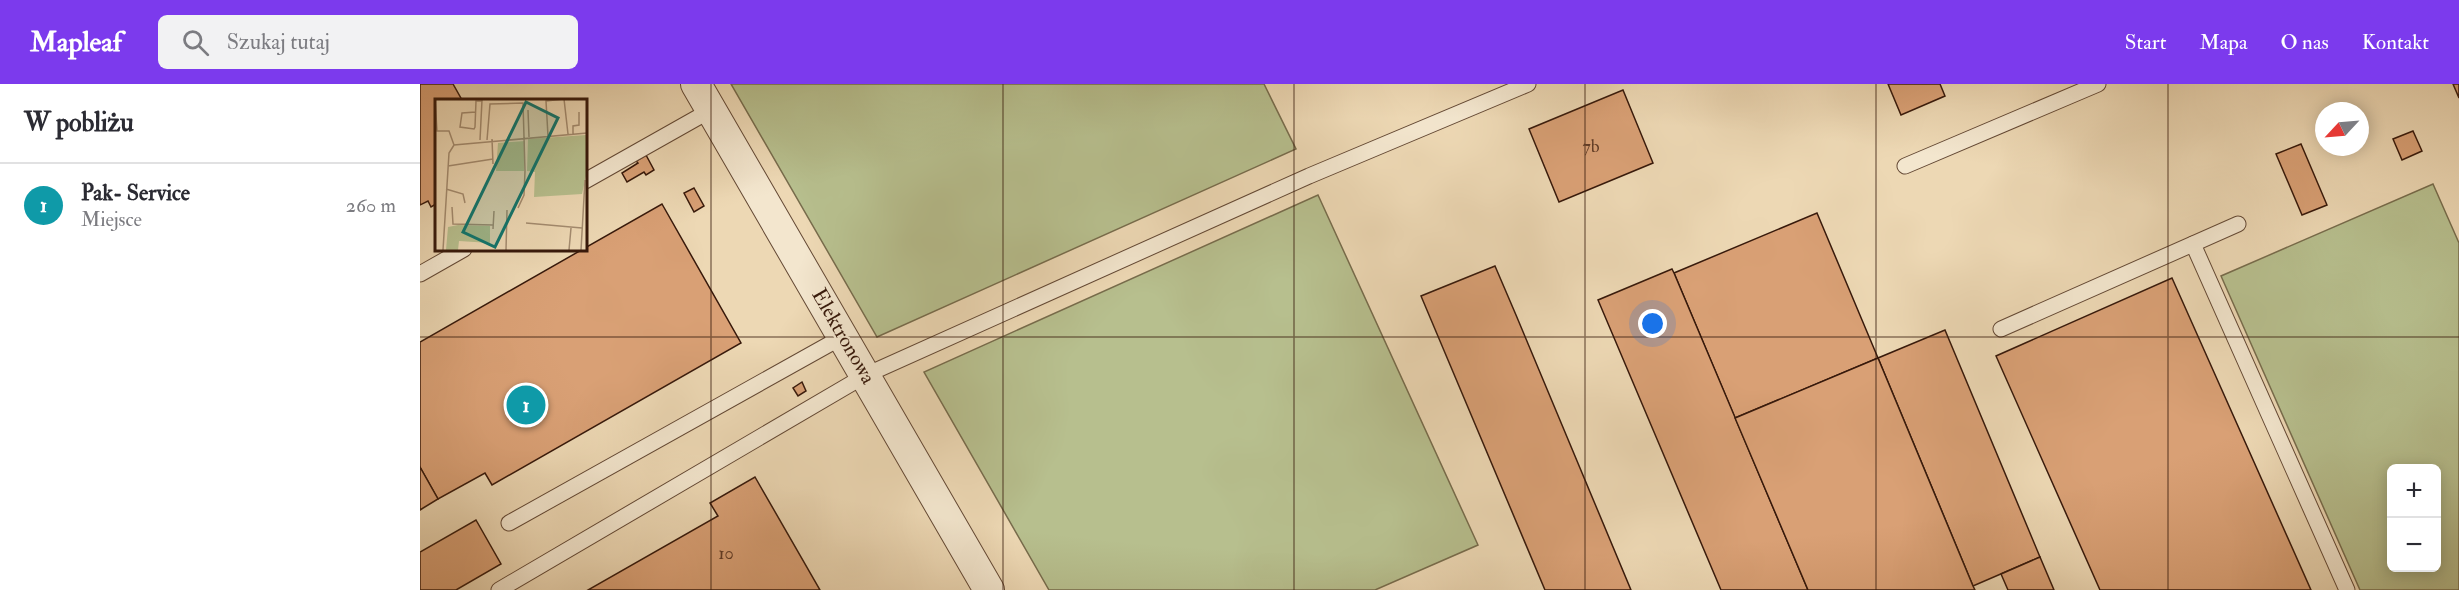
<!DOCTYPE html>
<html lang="pl">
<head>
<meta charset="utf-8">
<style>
  :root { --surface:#fff; --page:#f2f2f3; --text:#2b2b33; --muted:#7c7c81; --line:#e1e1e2; --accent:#7c3aed }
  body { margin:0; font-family:"IM FELL Double Pica",serif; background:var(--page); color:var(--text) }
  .controls { position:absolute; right:18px; bottom:18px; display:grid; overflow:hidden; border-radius:9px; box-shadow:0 3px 15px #0003 }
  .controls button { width:54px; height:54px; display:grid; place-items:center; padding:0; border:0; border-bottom:2px solid var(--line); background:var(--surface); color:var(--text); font:30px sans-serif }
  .compass { position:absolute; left:1895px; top:18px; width:54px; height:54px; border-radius:50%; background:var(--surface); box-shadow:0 3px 15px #0003; rotate:244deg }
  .you { position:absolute; left:1233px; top:240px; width:21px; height:21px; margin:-15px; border:4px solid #fff; border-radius:50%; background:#1a73e8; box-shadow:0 0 0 9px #1a73e833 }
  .badge { display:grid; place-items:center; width:39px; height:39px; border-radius:50%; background:var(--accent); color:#fff; font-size:20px; font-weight:700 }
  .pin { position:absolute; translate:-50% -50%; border:3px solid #fff; box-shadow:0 2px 6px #0006 }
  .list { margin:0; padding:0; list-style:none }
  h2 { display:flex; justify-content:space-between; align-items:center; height:78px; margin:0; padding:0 24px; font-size:26px }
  h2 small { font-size:20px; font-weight:400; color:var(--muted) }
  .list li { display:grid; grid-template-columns:39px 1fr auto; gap:18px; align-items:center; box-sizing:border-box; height:84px; padding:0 24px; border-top:2px solid var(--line) }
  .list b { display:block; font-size:22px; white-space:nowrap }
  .list p { margin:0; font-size:20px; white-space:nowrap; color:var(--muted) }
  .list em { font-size:20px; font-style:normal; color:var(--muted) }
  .icon { flex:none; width:33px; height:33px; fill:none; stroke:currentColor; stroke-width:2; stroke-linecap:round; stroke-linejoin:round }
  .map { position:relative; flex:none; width:2039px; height:506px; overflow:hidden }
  header { display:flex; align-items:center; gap:36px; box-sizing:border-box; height:84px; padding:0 30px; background:var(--accent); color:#fff }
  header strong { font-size:28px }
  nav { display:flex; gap:33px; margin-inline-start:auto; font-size:21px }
  .search { width:420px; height:54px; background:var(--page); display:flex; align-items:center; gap:15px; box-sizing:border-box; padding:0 21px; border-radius:9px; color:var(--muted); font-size:22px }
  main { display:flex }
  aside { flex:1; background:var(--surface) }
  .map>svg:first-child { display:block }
  .green { fill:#b7bf8e; stroke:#776c4c; stroke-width:1.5; fill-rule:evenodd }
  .building { fill:#d9a075; stroke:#37190b; stroke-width:1.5 }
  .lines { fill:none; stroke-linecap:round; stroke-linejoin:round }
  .lane-casing { stroke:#644935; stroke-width:17 }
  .street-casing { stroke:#644935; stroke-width:32 }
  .lane { stroke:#f3e6ce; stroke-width:15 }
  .street { stroke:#f3e6ce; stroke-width:30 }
  .grid { fill:none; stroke:#37190b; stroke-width:1.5; stroke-opacity:0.55 }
  .labels { text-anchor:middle; stroke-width:4.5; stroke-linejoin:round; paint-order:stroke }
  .number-label { font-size:18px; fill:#603b26 }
  .street-label { font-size:21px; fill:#37190b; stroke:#f3e6ce }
  .inset-road { fill:none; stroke:#a48c70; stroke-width:1.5 }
  .view { fill:#0f766e; fill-opacity:0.15; stroke:#0f766e; stroke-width:3 }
  .inset-edge { fill:none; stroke:#37190b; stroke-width:3 }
</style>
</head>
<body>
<header>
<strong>Mapleaf</strong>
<div class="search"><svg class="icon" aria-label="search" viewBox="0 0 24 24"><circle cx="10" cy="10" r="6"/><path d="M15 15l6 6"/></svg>Szukaj tutaj</div>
<nav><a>Start</a><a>Mapa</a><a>O nas</a><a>Kontakt</a></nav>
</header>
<main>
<aside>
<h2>W pobliżu<small></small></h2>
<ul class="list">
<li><span class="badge" style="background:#0f9aa8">1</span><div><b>Pak- Service</b><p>Miejsce</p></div><em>260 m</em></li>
</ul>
</aside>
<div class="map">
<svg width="2039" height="506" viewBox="0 0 2039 506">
  <rect width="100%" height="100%" fill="#edd8b4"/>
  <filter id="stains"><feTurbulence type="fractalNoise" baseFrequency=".00333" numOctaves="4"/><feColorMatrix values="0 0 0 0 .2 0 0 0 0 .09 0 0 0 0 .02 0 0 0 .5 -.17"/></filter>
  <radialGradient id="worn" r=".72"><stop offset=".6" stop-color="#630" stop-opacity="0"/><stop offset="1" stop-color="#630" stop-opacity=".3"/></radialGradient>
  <!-- green -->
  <g class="green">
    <polygon points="311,0 844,0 876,65 457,253"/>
    <path d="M2013 100 2039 159V506H1940L1801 192ZM2016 384V484H1972V384Z"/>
    <polygon points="898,111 1058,461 955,506 629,506 504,288"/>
  </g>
  <!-- building -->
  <g class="building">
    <polygon points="0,0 33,0 42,16 16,16 16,120 11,123 8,117 0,121"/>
    <polygon points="1468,0 1520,0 1525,12 1481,31"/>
    <polygon points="2033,0 2039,0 2039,14"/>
    <polygon points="1203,6 1233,79 1139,118 1109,45"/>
    <polygon points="1993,47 2002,67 1982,76 1973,55"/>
    <polygon points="1881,60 1907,121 1882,131 1856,70"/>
    <polygon points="226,71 234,86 226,91 224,88 207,98 202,89 218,79 216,77"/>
    <polygon points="274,104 284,122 274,128 264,109"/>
    <polygon points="242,120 321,259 72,401 65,389 18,415 0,383 0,258"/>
    <polygon points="1397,129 1458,274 1315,334 1254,189"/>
    <polygon points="1075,182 1096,231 1211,506 1125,506 1001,212"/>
    <polygon points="1252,185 1254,189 1388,506 1301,506 1178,216"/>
    <polygon points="1752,194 1891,506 1680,506 1576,272"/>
    <polygon points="1525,246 1620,473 1553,502 1458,274"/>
    <polygon points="1458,274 1553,502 1555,506 1388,506 1315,334"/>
    <polygon points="382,298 386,307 378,312 373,304"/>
    <polygon points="0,383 18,415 0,426"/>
    <polygon points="335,393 400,506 168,506 298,432 290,419"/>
    <polygon points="56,436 81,480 36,506 0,506 0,468"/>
    <polygon points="1620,473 1634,506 1588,506 1581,490"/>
  </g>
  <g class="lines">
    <!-- lane casing -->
    <g class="lane-casing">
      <g id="lane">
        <polyline points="1485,82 1678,0"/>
        <polyline points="165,97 291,26"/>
        <polyline points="1773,160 1927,506"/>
        <polyline points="0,190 44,165"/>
        <polyline points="1581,245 1818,140"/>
        <polyline points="89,439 424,252"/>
        <polyline points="79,506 446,291 889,92 1108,0"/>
      </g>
    </g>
    <!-- street casing -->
    <g class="street-casing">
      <polyline id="street" points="276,0 569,506"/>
    </g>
    <!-- lane -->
    <use href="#lane" class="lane"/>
    <!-- street -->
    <use href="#street" class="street"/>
  </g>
  <!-- grid -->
  <path class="grid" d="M291 0V506M583 0V506M874 0V506M1165 0V506M1456 0V506M1748 0V506M0 253H2039"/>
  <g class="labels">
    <!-- number labels -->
    <g class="number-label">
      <text x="1171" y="68">7b</text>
      <text x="306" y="475">10</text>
    </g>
    <!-- street labels -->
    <g class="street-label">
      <text transform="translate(424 252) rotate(60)" y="7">Elektronowa</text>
    </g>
  </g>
  <!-- overview -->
  <g transform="translate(15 15)">
    <rect width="152" height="152" fill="#edd8b4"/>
    <path d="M151 36V77L147 95 99 98 100 73 92 72 93 40ZM90 42 89 72H61L63 44ZM23 126 55 127V144L24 142 23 151H11L13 128Z" fill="#b7bf8e"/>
    <path class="inset-road" d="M0 0 2 32H14L19 46M93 11 94 38M41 13 27 14 25 28 39 30 40 28 41 2H47M138 35V27L144 26V13M113 37 111 2 129 0 133 35M57 40 58 65M45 41 47 1M52 41 55 5 88 4 90 72 89 96 83 109M13 67 58 60M11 90 28 95 30 104M17 108 18 125 58 126M91 124 147 129M58 130 59 112M8 151 14 54 19 46 152 34M71 151 72 111M134 151 136 129M146 151 150 81"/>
    <path class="view" d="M91 3 123 19 60 148 28 133Z"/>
    <rect width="152" height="152" class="inset-edge"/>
  </g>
  <rect width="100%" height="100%" filter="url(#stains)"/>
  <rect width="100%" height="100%" fill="url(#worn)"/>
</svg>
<div class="controls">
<button>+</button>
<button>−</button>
</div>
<svg class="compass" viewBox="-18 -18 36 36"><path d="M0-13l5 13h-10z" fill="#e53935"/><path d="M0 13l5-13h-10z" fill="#7c7c81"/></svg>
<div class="you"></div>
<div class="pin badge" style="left:106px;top:321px;background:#0f9aa8">1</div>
</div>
</main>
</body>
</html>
